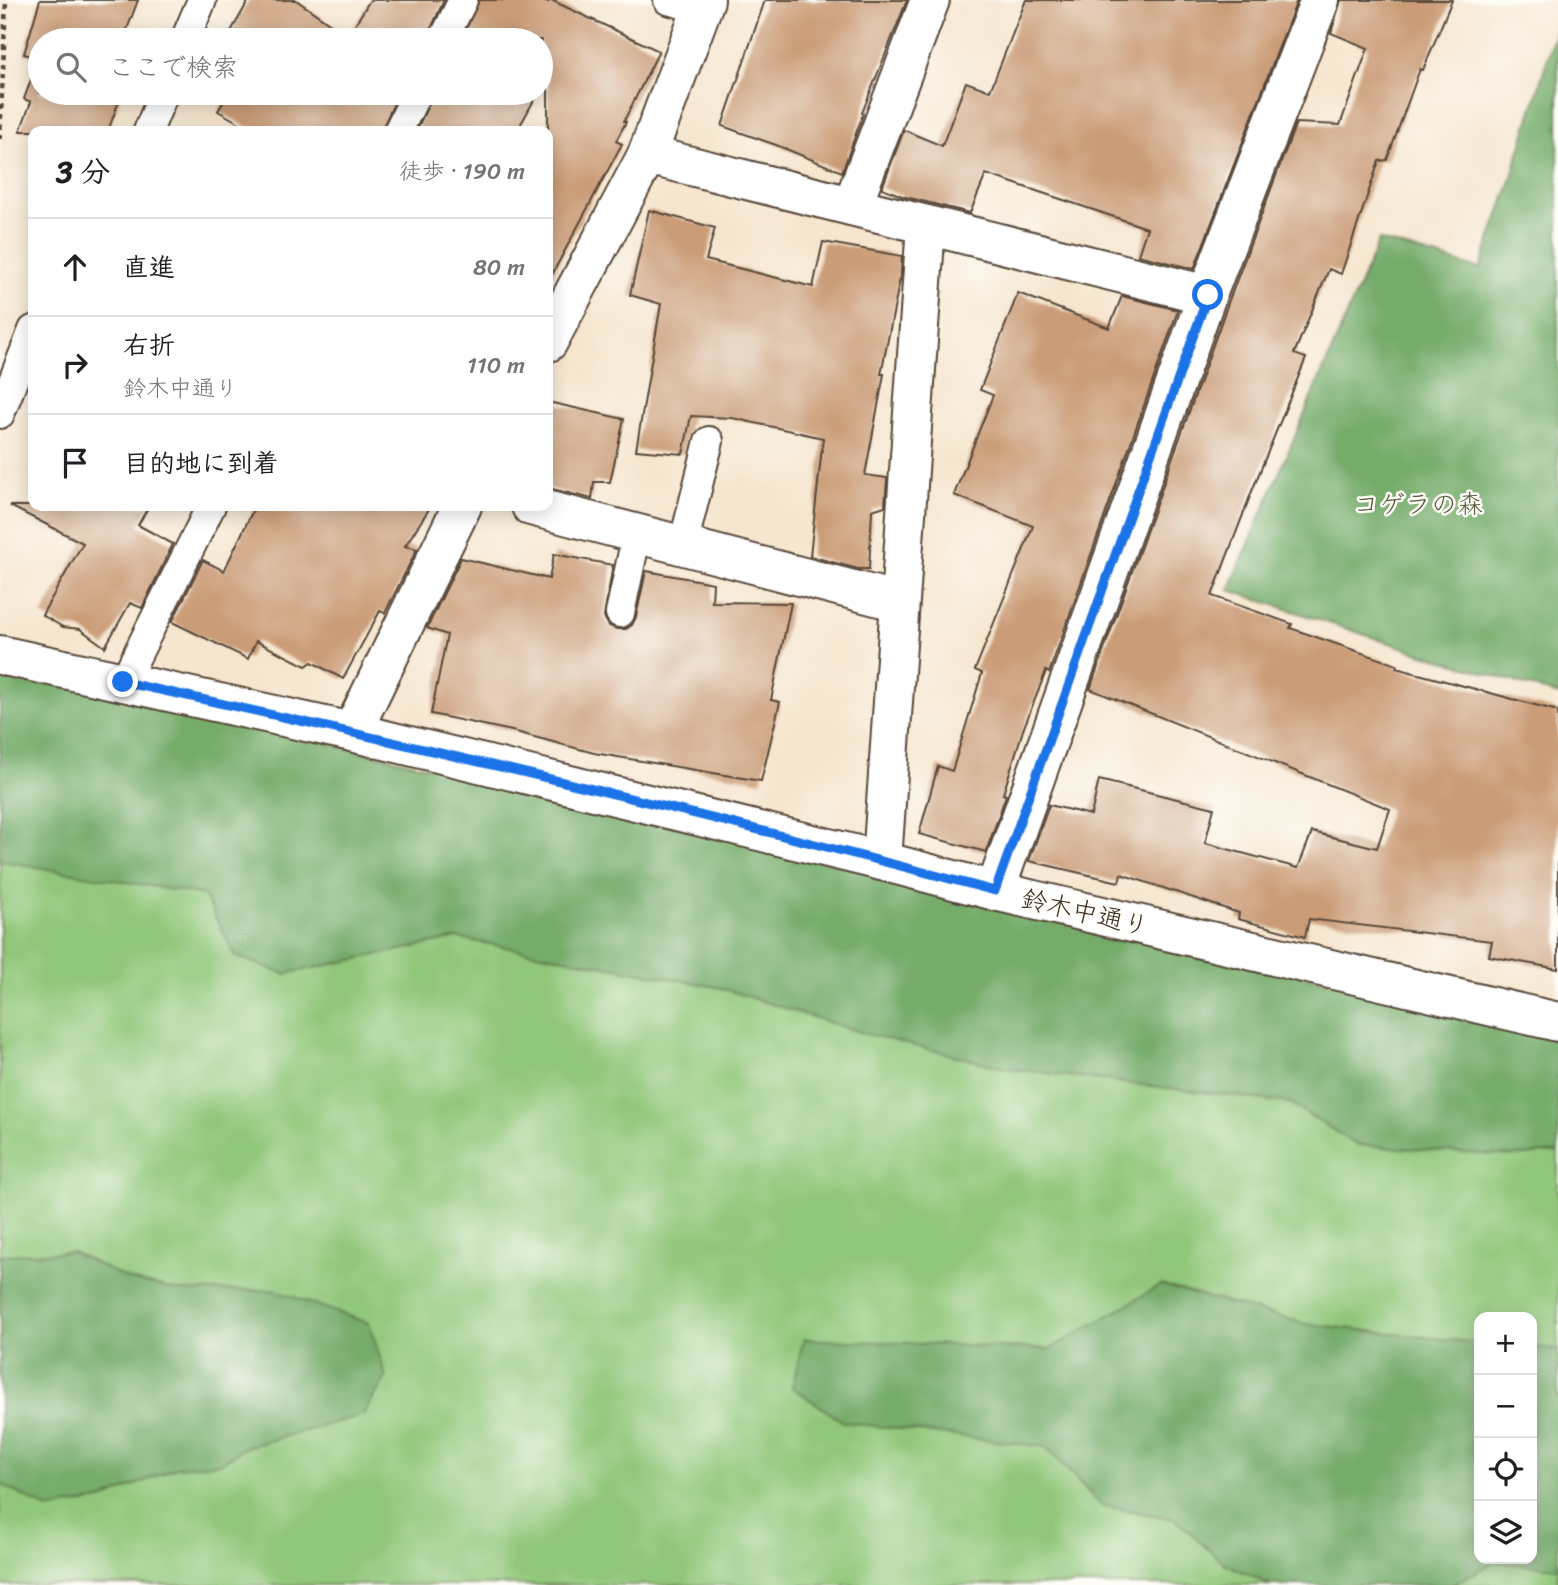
<!DOCTYPE html>
<html lang="ja">
<head>
<meta charset="utf-8">
<style>
  :root { --surface:#fff; --page:#f6f6f6; --text:#202124; --muted:#757577; --line:#e0e0e0 }
  body { margin:0; font-family:Sriracha,"Klee One",sans-serif; background:var(--page); color:var(--text) }
  .controls { position:absolute; right:21px; bottom:21px; display:grid; overflow:hidden; border-radius:14px; box-shadow:0 4px 18px #0003 }
  .controls button { width:63px; height:63px; display:grid; place-items:center; padding:0; border:0; border-bottom:2px solid var(--line); background:var(--surface); color:var(--text); font:35px sans-serif }
  .stop { position:absolute; width:21px; height:21px; margin:-16px; border:5px solid #1a73e8; border-radius:50%; background:#fff }
  .stop.end { background:#1a73e8; border-color:#fff; box-shadow:0 2px 7px #0008 }
  .list { margin:0; padding:0; list-style:none }
  h2 { display:flex; justify-content:space-between; align-items:center; height:91px; margin:0; padding:0 28px; font-size:30px }
  h2 small { font-size:23px; font-weight:400; color:var(--muted) }
  .list li { display:grid; grid-template-columns:46px 1fr auto; gap:21px; align-items:center; box-sizing:border-box; height:98px; padding:0 28px; border-top:2px solid var(--line) }
  .list b { display:block; font-size:26px; white-space:nowrap }
  .list p { margin:0; font-size:23px; white-space:nowrap; color:var(--muted) }
  .list em { font-size:23px; font-style:normal; color:var(--muted) }
  .icon { flex:none; width:38px; height:38px; fill:none; stroke:currentColor; stroke-width:2; stroke-linecap:round; stroke-linejoin:round }
  .map { position:relative; flex:none; width:1558px; height:1585px; overflow:hidden }
  .search { position:absolute; background:var(--surface); box-shadow:0 4px 18px #0003; left:28px; top:28px; width:525px; height:77px; display:flex; align-items:center; gap:18px; box-sizing:border-box; padding:0 24px; border-radius:38px; color:var(--muted); font-size:26px }
  .panel { position:absolute; background:var(--surface); box-shadow:0 4px 18px #0003; left:28px; top:126px; width:525px; height:385px; border-radius:14px }
  .map>svg:first-child { display:block }
  .green { fill:#91c77a; stroke:#66784c; stroke-width:2; fill-rule:evenodd }
  .forest { fill:#74ac6a; stroke:#586b44; stroke-width:2 }
  .building { fill:#ca9c77 }
  .lines { fill:none; stroke-linecap:round; stroke-linejoin:round }
  .service-casing { stroke:#574639; stroke-width:32 }
  .minor-casing { stroke:#574639; stroke-width:42 }
  .path { stroke:#574639; stroke-width:4.5; stroke-dasharray:5 5; stroke-linecap:butt }
  .service { stroke:#fff; stroke-width:28 }
  .minor { stroke:#fff; stroke-width:38 }
  .route { stroke:#1a73e8; stroke-width:9 }
  .labels { text-anchor:middle; stroke-width:5; stroke-linejoin:round; paint-order:stroke }
  .park-label { font-size:26px; fill:#55593a; stroke:#fdfcf7 }
  .street-label { font-size:26px; fill:#3b2a1e; stroke:#fdfcf7 }
</style>
</head>
<body>
<div class="map">
<svg width="1558" height="1585" viewBox="0 0 1558 1585">
  <rect width="100%" height="100%" fill="#fdfcf7"/>
  <filter id="ink" filterUnits="userSpaceOnUse"><feTurbulence type="fractalNoise" baseFrequency=".0143" numOctaves="2"/><feDisplacementMap in="SourceGraphic" scale="14" xChannelSelector="R" yChannelSelector="G"/><feConvolveMatrix kernelMatrix="1 2 1 2 8 2 1 2 1" color-interpolation-filters="sRGB"/></filter>
  <filter id="wash" filterUnits="userSpaceOnUse"><feTurbulence type="fractalNoise" baseFrequency=".00686" numOctaves="4" result="noise"/><feDisplacementMap in="SourceGraphic" scale="28" xChannelSelector="R" yChannelSelector="G"/><feGaussianBlur stdDeviation="1.57" result="paint"/><feColorMatrix in="noise" values="0 0 0 0 0 0 0 0 0 0 0 0 0 0 0 0 0 1.4 0 .05"/><feComposite in="paint" operator="in"/></filter>
  <g filter="url(#wash)">
    <rect width="100%" height="100%" fill="#f6e6cf"/>
    <!-- green -->
    <path class="green" d="M0 665 1558 1036V1585H0ZM1479 1317H1532V1559H1479Z"/>
    <!-- forest -->
    <g class="forest">
      <polygon points="1558,23 1558,695 1420,653 1229,590 1379,240 1480,269 1509,186"/>
      <polygon points="0,665 1558,1036 1558,1152 1512,1156 1357,1145 1290,1103 1005,1068 863,1033 721,988 458,938 285,974 235,956 204,895 0,861"/>
      <polygon points="72,1252 130,1280 180,1291 273,1290 369,1323 386,1377 363,1415 246,1447 221,1463 177,1467 101,1500 48,1509 0,1484 0,1255"/>
      <polygon points="1161,1285 1307,1324 1479,1343 1479,1559 1532,1559 1532,1347 1558,1349 1558,1568 1494,1562 1452,1585 1271,1585 1222,1562 1177,1520 1101,1505 1046,1447 843,1422 792,1387 804,1339 1050,1349"/>
    </g>
    <g id="blocks">
      <!-- building -->
      <g class="building">
        <polygon points="40,0 138,0 123,40 40,40 40,93 122,93 108,131 20,131 31,102 24,99 39,58 24,54"/>
        <polygon points="249,0 296,0 348,36 370,0 444,0 426,40 226,40"/>
        <polygon points="479,0 538,0 548,2 551,0 659,51 624,121 626,122 616,141 622,144 548,282 548,76 541,88 541,40 461,40"/>
        <polygon points="765,0 907,0 862,113 863,114 842,172 776,145 722,126"/>
        <polygon points="1026,0 1297,0 1194,269 1138,255 1147,228 986,174 970,213 902,196 882,188 904,130 942,146 966,82 990,91"/>
        <polygon points="1341,0 1452,0 1423,70 1420,69 1387,160 1379,161 1341,274 1329,269 1294,354 1306,358 1252,491 1212,596 1292,624 1290,628 1397,665 1396,668 1558,711 1558,969 1489,956 1492,941 1309,919 1305,937 1238,919 1239,913 1121,874 1119,882 1029,861 1049,805 1091,815 1099,780 1214,808 1205,843 1298,868 1312,832 1377,848 1390,809 1090,689 1228,303 1296,123 1340,125 1368,48 1331,33"/>
        <polygon points="229,93 399,93 381,131 254,131 218,111"/>
        <polygon points="434,93 538,93 517,131 416,131"/>
        <polygon points="649,210 715,228 706,260 813,287 823,242 902,256 901,274 881,374 884,374 865,475 887,478 885,506 872,510 869,569 858,569 810,556 823,438 732,418 691,416 683,454 636,450 661,304 630,295"/>
        <polygon points="1018,293 1109,328 1122,296 1178,310 1049,673 1046,671 1023,730 1003,794 1006,795 986,852 919,834 938,766 952,771 982,673 975,670 1033,526 954,495 993,395 980,390"/>
        <polygon points="548,402 624,419 610,482 594,482 592,499 548,488"/>
        <polygon points="10,506 149,506 138,525 173,544 142,608 130,603 105,647 80,629 63,627 42,615 83,543"/>
        <polygon points="255,506 431,506 405,546 417,549 385,613 380,611 343,679 312,662 306,666 256,641 248,659 172,622 203,560 224,571"/>
        <polygon points="554,554 613,565 604,617 609,626 617,629 626,629 632,625 636,617 646,571 713,583 712,602 791,603 771,700 780,702 761,781 594,753 512,731 431,714 447,635 427,628 461,558 549,579"/>
      </g>
    </g>
  </g>
  <g filter="url(#ink)">
    <use href="#blocks" fill-opacity="0" stroke="#574639" stroke-width="2"/>
    <g class="lines">
      <!-- service casing -->
      <g class="service-casing">
        <g id="service">
          <polyline points="668,0 701,9"/>
          <polyline points="185,40 202,0"/>
          <polyline points="443,40 463,0"/>
          <polyline points="148,131 164,93"/>
          <polyline points="398,131 417,93"/>
          <polyline points="0,414 33,330"/>
          <polyline points="683,545 709,441"/>
          <polyline points="620,613 637,533"/>
          <polyline points="123,683 211,506"/>
        </g>
      </g>
      <!-- minor casing -->
      <g class="minor-casing">
        <g id="minor">
          <polyline points="647,155 1207,295"/>
          <polyline points="852,206 930,0"/>
          <polyline points="548,342 647,155 705,0"/>
          <polyline points="531,506 899,602"/>
          <polyline points="0,655 352,732 882,861 995,891 1558,1022"/>
          <polyline points="352,732 462,506"/>
          <polyline points="882,861 926,225"/>
          <polyline points="995,891 1207,295 1320,0"/>
        </g>
      </g>
      <!-- path -->
      <polyline class="path" points="0,139 6,0"/>
      <!-- service -->
      <use href="#service" class="service"/>
      <!-- minor -->
      <use href="#minor" class="minor"/>
    </g>
  </g>
  <g class="lines" filter="url(#ink)">
    <!-- route -->
    <path class="route" d="M123 682C415 745 706 814 995 891L1208 295"/>
  </g>
  <g class="labels">
    <!-- park labels -->
    <g class="park-label">
      <text x="1418" y="513">コゲラの森</text>
    </g>
    <!-- street labels -->
    <g class="street-label">
      <text transform="translate(1085 912) rotate(13)" y="9">鈴木中通り</text>
    </g>
  </g>
</svg>
<div class="controls">
<button>+</button>
<button>−</button>
<button><svg class="icon" aria-label="locate" viewBox="0 0 24 24"><circle cx="12" cy="12" r="6"/><path d="M12 2v4M12 18v4M2 12h4M18 12h4"/></svg></button>
<button><svg class="icon" aria-label="layers" viewBox="0 0 24 24"><path d="M12 4l9 5-9 5-9-5zM3 14l9 5 9-5"/></svg></button>
</div>
<div class="stop" style="left:1208px;top:295px"></div>
<div class="stop end" style="left:123px;top:682px"></div>
<div class="search"><svg class="icon" aria-label="search" viewBox="0 0 24 24"><circle cx="10" cy="10" r="6"/><path d="M15 15l6 6"/></svg>ここで検索</div>
<section class="panel">
<h2>3 分<small>徒歩 · 190 m</small></h2>
<ul class="list">
<li><svg class="icon" aria-label="ahead" viewBox="0 0 24 24"><path d="M12 20V5M6 11l6-6 6 6"/></svg><div><b>直進</b></div><em>80 m</em></li>
<li><svg class="icon" aria-label="right" viewBox="0 0 24 24"><path d="M7 20v-9h11M14 6l5 5-5 5"/></svg><div><b>右折</b><p>鈴木中通り</p></div><em>110 m</em></li>
<li><svg class="icon" aria-label="arrive" viewBox="0 0 24 24"><path d="M6 21V4h12l-3 4 3 4H6"/></svg><div><b>目的地に到着</b></div></li>
</ul>
</section>
</div>
</body>
</html>
